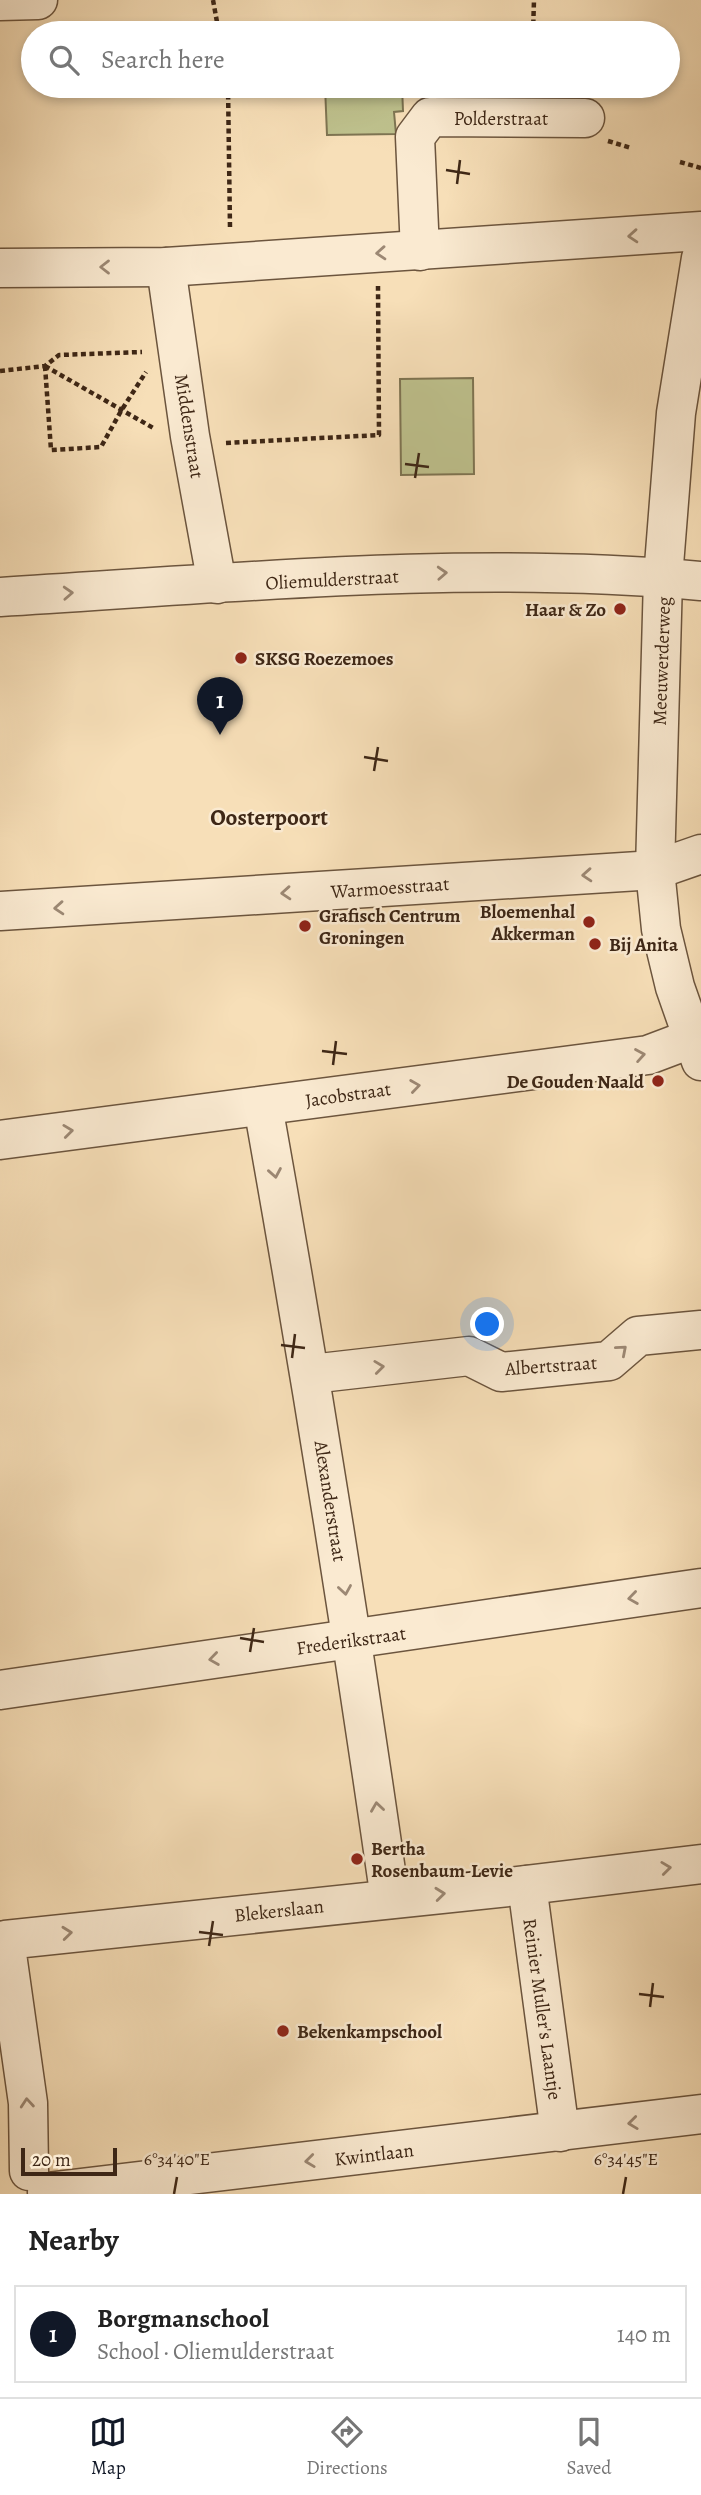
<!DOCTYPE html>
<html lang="en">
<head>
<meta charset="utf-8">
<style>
  :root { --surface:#fff; --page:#f2f2f2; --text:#222; --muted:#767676; --line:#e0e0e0; --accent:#111827 }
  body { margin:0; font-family:Alegreya,serif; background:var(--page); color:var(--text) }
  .scale { position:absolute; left:21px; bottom:18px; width:96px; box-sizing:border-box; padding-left:7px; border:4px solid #3e2716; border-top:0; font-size:19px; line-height:24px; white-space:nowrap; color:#3e2716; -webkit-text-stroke:5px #faead1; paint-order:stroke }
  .you { position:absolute; left:488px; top:1325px; width:24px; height:24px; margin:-18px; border:5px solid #fff; border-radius:50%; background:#1a73e8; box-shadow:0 0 0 10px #1a73e833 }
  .badge { display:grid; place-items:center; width:46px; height:46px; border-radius:50%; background:var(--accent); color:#fff; font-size:23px; font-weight:700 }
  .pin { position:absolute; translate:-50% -58px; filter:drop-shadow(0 2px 4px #0008) }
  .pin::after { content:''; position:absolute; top:37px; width:24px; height:21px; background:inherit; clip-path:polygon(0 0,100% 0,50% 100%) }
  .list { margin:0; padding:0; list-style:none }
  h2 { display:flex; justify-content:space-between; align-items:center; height:91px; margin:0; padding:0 28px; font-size:30px }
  h2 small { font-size:23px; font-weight:400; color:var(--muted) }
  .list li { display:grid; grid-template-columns:46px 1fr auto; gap:21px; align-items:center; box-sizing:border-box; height:98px; margin:0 14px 14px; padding:0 14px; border:2px solid var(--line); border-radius:0px }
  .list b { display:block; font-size:26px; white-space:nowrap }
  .list p { margin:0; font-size:23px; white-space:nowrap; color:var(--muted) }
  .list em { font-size:23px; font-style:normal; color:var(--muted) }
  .icon { flex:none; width:38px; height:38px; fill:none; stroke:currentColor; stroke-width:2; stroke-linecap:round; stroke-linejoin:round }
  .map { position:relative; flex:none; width:701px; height:2194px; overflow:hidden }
  .search { position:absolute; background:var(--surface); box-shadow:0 4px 10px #0003; left:21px; right:21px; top:21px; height:77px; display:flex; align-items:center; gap:18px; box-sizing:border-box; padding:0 24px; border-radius:38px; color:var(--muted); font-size:26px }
  .sheet { height:203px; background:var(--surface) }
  nav { display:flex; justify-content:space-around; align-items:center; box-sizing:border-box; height:98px; border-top:2px solid var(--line); background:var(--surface); font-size:19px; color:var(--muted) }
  nav a { display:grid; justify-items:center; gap:4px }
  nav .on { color:var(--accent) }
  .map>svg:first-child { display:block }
  .green { fill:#bec18d; stroke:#7e7452; stroke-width:2 }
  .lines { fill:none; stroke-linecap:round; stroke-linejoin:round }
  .minor-casing { stroke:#6c553e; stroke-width:41 }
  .path { stroke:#3e2716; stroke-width:4.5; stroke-dasharray:5 3.5; stroke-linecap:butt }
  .minor { stroke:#faead1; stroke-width:38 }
  .oneway { stroke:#9c8874 }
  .ticks { fill:none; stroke:#3e2716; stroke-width:2.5 }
  .poi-dot { fill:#8f2418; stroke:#faead1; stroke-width:2.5 }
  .labels { text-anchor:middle; stroke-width:5; stroke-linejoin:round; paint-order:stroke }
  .street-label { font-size:19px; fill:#3e2716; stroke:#faead1 }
  .poi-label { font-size:19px; font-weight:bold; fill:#3e2716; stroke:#faead1; text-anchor:start }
  .quarter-label { font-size:23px; font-weight:bold; fill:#3e2716; stroke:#faead1 }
  .ticks-label { font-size:18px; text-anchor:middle; fill:#3e2716; stroke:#faead1; stroke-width:5; stroke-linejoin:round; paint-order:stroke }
</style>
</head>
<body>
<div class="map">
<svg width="701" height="2194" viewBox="0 0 701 2194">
  <rect width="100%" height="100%" fill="#f7dfb8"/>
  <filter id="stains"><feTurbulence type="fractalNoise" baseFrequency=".00286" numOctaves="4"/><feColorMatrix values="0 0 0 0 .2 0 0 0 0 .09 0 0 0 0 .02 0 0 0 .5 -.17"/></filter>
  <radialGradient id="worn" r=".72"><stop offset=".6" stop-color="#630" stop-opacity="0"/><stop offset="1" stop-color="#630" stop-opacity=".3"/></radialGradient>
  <!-- green -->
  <g class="green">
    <polygon points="325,86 402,86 403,111 394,112 396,134 327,135"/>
    <polygon points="473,378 474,474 401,475 400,379"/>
  </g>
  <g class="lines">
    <!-- minor casing -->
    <g class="minor-casing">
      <g id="minor">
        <polyline points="0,1 38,0"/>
        <polyline points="420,251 415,137 430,117 585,118"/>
        <polyline points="701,258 676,413 663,578 655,870 661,929 675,987 701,1061"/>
        <polyline points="166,267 190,436 217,584"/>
        <polyline points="0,268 166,267 701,231"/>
        <path d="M0 597C232 583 469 560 701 581"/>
        <polyline points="0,911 655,870 701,854"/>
        <path d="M263 1106C310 1369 352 1633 390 1899"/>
        <polyline points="0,1140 648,1055 701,1035"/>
        <polyline points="311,1374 469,1356 501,1372 609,1361 638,1336 701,1330"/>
        <polyline points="0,1690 701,1588"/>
        <polyline points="527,1885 560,2132"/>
        <polyline points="29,2171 28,2103 5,1940 527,1885 701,1864"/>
        <polyline points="47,2192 701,2114"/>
      </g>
    </g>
    <!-- path -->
    <g class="path">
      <polyline points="213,0 219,33"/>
      <polyline points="533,33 534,0"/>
      <polyline points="228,86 230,228"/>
      <polyline points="608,141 631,148"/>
      <polyline points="680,162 701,168"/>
      <polyline points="45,366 155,429"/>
      <polyline points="45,366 51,450 101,447 121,411 146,372"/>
      <polyline points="0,371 45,366 59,355 142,352"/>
      <polyline points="226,443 379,435 378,286"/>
    </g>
    <!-- minor -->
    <use href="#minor" class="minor"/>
  </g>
  <!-- one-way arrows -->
  <defs><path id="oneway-chevron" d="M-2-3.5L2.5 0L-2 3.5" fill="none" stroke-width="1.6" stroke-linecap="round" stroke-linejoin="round" transform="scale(1.75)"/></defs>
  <g class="oneway">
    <use href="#oneway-chevron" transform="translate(633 236) rotate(176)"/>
    <use href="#oneway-chevron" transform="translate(381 253) rotate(176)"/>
    <use href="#oneway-chevron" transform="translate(105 267) rotate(180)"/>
    <use href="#oneway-chevron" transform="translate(442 573) rotate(-3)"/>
    <use href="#oneway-chevron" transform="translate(68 593) rotate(-3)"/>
    <use href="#oneway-chevron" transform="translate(587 875) rotate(176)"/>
    <use href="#oneway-chevron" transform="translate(286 893) rotate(176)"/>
    <use href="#oneway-chevron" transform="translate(59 908) rotate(176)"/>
    <use href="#oneway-chevron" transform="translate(640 1055) rotate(-10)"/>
    <use href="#oneway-chevron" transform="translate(415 1086) rotate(-8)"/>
    <use href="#oneway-chevron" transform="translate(68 1131) rotate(-7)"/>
    <use href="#oneway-chevron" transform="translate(275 1173) rotate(80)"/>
    <use href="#oneway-chevron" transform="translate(622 1350) rotate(-41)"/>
    <use href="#oneway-chevron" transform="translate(379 1367) rotate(-7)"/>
    <use href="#oneway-chevron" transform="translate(345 1590) rotate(81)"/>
    <use href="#oneway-chevron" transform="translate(633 1598) rotate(172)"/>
    <use href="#oneway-chevron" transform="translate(214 1659) rotate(172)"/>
    <use href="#oneway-chevron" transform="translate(377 1807) rotate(-98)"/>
    <use href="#oneway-chevron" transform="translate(666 1868) rotate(-7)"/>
    <use href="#oneway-chevron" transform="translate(440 1894) rotate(-6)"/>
    <use href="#oneway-chevron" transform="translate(67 1933) rotate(-6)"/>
    <use href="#oneway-chevron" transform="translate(27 2103) rotate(-95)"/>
    <use href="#oneway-chevron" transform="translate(633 2123) rotate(173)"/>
    <use href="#oneway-chevron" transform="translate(310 2161) rotate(173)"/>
  </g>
  <!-- ticks -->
  <path class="ticks" d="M446 170 470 174M457 184 460 160M405 464 429 467M415 478 419 453M364 757 388 761M374 771 378 747M322 1051 347 1054M333 1065 336 1041M281 1345 305 1348M292 1358 295 1334M240 1638 264 1642M250 1652 254 1628M199 1932 223 1935M209 1946 213 1921M639 1994 664 1997M650 2007 653 1983M174 2194 177 2177M623 2194 626 2177"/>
  <!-- markers -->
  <g class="poi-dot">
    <circle cx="620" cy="609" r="7"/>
    <circle cx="241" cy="658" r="7"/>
    <circle cx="589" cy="922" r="7"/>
    <circle cx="305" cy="926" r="7"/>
    <circle cx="595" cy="944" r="7"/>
    <circle cx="658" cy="1081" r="7"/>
    <circle cx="357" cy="1859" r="7"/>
    <circle cx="283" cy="2031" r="7"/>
  </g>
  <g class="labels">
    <!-- street labels -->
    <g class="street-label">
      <text x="501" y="125">Polderstraat</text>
      <text transform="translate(190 426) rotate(81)" y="7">Middenstraat</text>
      <text transform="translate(332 579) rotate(-3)" y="7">Oliemulderstraat</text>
      <text transform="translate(661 661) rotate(-88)" y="7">Meeuwerderweg</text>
      <text transform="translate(390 887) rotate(-4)" y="7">Warmoesstraat</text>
      <text transform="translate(348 1094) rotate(-8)" y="7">Jacobstraat</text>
      <text transform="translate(551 1365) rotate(-4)" y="7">Albertstraat</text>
      <text transform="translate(331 1501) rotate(81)" y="7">Alexanderstraat</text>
      <text transform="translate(351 1640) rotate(-8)" y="7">Frederikstraat</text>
      <text transform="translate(279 1910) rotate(-6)" y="7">Blekerslaan</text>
      <text transform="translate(543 2009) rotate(82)" y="7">Reinier Muller's Laantje</text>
      <text transform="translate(374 2154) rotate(-7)" y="7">Kwintlaan</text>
    </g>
    <!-- poi labels -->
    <g class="poi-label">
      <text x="606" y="616" text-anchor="end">Haar &amp; Zo</text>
      <text x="255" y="665">SKSG Roezemoes</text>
      <text x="575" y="918" text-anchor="end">Bloemenhal<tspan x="575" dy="22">Akkerman</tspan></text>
      <text x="319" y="922">Grafisch Centrum<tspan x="319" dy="22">Groningen</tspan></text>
      <text x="609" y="951">Bij Anita</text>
      <text x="644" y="1088" text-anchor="end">De Gouden Naald</text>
      <text x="371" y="1855">Bertha<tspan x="371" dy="22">Rosenbaum-Levie</tspan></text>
      <text x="297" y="2038">Bekenkampschool</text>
    </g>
    <!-- quarter labels -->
    <g class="quarter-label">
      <text x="269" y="825">Oosterpoort</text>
    </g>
  </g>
  <g class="ticks-label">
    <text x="177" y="2165">6°34'40"E</text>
    <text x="626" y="2165">6°34'45"E</text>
  </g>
  <rect width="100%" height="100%" filter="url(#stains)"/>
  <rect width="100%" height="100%" fill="url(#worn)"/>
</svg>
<div class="scale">20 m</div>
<div class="you"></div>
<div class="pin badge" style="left:220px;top:735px">1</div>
<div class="search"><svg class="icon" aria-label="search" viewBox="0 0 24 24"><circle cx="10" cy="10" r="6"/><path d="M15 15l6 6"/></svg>Search here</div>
</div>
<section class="sheet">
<h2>Nearby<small></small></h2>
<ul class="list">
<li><span class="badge">1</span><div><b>Borgmanschool</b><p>School · Oliemulderstraat</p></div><em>140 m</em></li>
</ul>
</section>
<nav>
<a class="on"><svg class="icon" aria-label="map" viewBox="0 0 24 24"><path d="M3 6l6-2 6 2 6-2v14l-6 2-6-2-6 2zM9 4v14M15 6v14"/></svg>Map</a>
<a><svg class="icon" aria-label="directions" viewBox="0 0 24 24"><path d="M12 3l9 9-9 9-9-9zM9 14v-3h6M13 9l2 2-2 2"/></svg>Directions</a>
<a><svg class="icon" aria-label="saved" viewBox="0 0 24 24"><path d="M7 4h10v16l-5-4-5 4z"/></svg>Saved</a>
</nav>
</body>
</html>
